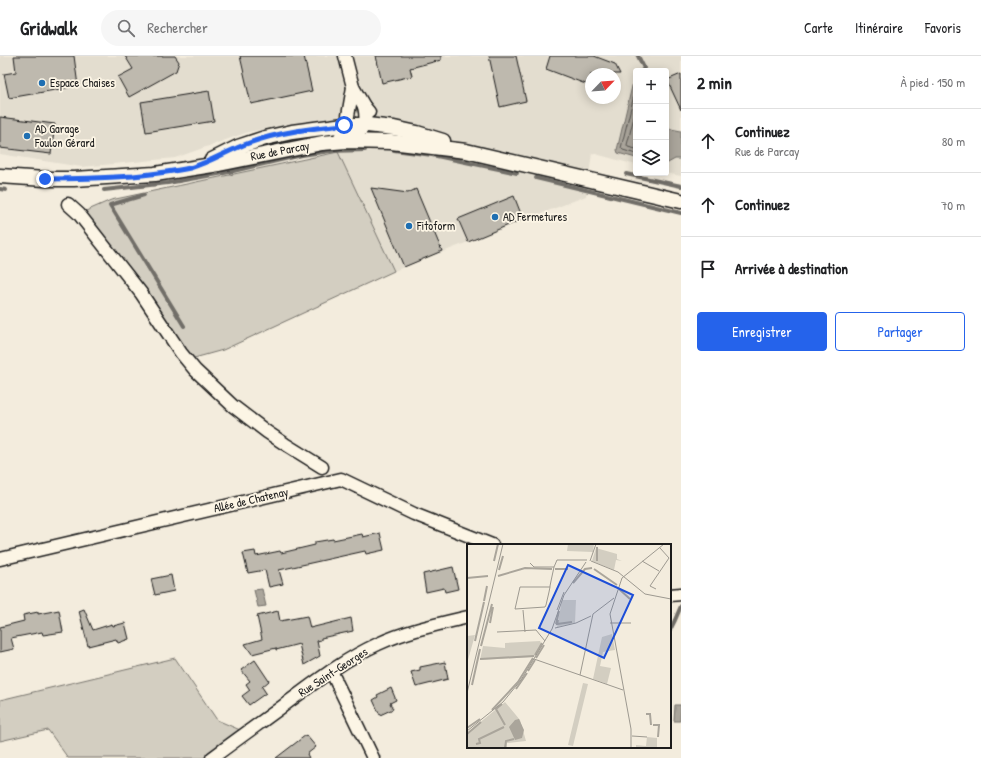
<!DOCTYPE html>
<html lang="fr">
<head>
<meta charset="utf-8">
<style>
  :root { --surface:#fff; --page:#f6f6f6; --text:#202124; --muted:#757577; --line:#e0e0e0; --accent:#2563eb }
  body { margin:0; font-family:"Patrick Hand",sans-serif; background:var(--page); color:var(--text) }
  .controls { position:absolute; right:12px; top:12px; display:grid; overflow:hidden; border-radius:4px; box-shadow:0 2px 10px #0003 }
  .controls button { width:36px; height:36px; display:grid; place-items:center; padding:0; border:0; border-bottom:1px solid var(--line); background:var(--surface); color:var(--text); font:20px sans-serif }
  .compass { position:absolute; left:585px; top:12px; width:36px; height:36px; border-radius:50%; background:var(--surface); box-shadow:0 2px 10px #0003; rotate:65deg }
  .stop { position:absolute; width:12px; height:12px; margin:-9px; border:3px solid #2563eb; border-radius:50%; background:#fff }
  .stop.end { background:#2563eb; border-color:#fff; box-shadow:0 1px 4px #0008 }
  .list { margin:0; padding:0; list-style:none }
  h2 { display:flex; justify-content:space-between; align-items:center; height:52px; margin:0; padding:0 16px; font-size:17px }
  h2 small { font-size:13px; font-weight:400; color:var(--muted) }
  .list li { display:grid; grid-template-columns:26px 1fr auto; gap:12px; align-items:center; box-sizing:border-box; height:64px; padding:0 16px; border-top:1px solid var(--line) }
  .list b { display:block; font-size:15px; white-space:nowrap }
  .list p { margin:0; font-size:13px; white-space:nowrap; color:var(--muted) }
  .list em { font-size:13px; font-style:normal; color:var(--muted) }
  .actions { display:flex; gap:8px; padding:12px 16px }
  .actions a { flex:1; padding:9px 0; border:1px solid var(--accent); border-radius:4px; text-align:center; font-size:14px; color:var(--accent) }
  .actions .main { background:var(--accent); color:#fff }
  .icon { flex:none; width:22px; height:22px; fill:none; stroke:currentColor; stroke-width:2; stroke-linecap:round; stroke-linejoin:round }
  .map { position:relative; flex:none; width:681px; height:702px; overflow:hidden }
  header { display:flex; align-items:center; gap:24px; box-sizing:border-box; height:56px; padding:0 20px; background:var(--surface); border-bottom:1px solid var(--line) }
  header strong { font-size:19px }
  nav { display:flex; gap:22px; margin-inline-start:auto; font-size:14px }
  .search { width:280px; height:36px; background:var(--page); display:flex; align-items:center; gap:10px; box-sizing:border-box; padding:0 14px; border-radius:22px; color:var(--muted); font-size:15px }
  main { display:flex }
  aside { flex:1; background:var(--surface) }
  .map>svg:first-child { display:block }
  .built { fill:#e3ddcf; fill-rule:evenodd }
  .green { fill:#d3cec1; stroke:#78756e }
  .water { fill:#aaa59b; stroke:#716e68 }
  .lines { fill:none; stroke-linecap:round; stroke-linejoin:round }
  .shore { stroke:#55534f; stroke-width:1 }
  .stream { stroke:#716e68; stroke-width:4 }
  .building { fill:#beb9ae; stroke:#1c1c1c }
  .minor-casing { stroke:#1c1c1c; stroke-width:15 }
  .tertiary-casing { stroke:#1c1c1c; stroke-width:17 }
  .minor { stroke:#fcf5e5; stroke-width:12 }
  .tertiary { stroke:#fcf5e5; stroke-width:14 }
  .route { stroke:#2563eb; stroke-width:5 }
  .poi-dot { fill:#1f6fb2; stroke:#fcf5e5; stroke-width:1.5 }
  .labels { text-anchor:middle; stroke-width:3.5; stroke-linejoin:round; paint-order:stroke }
  .poi-label { font-size:12px; fill:#1c1c1c; stroke:#fcf5e5; text-anchor:start }
  .street-label { font-size:12px; fill:#1c1c1c; stroke:#fcf5e5 }
  .inset-river { fill:none; stroke:#aaa59b; stroke-width:2 }
  .inset-road { fill:none; stroke:#9d9990; stroke-width:1 }
  .view { fill:#1d4ed8; fill-opacity:0.15; stroke:#1d4ed8; stroke-width:2 }
  .inset-edge { fill:none; stroke:#1c1c1c; stroke-width:2 }
</style>
</head>
<body>
<header>
<strong>Gridwalk</strong>
<div class="search"><svg class="icon" aria-label="search" viewBox="0 0 24 24"><circle cx="10" cy="10" r="6"/><path d="M15 15l6 6"/></svg>Rechercher</div>
<nav><a>Carte</a><a>Itinéraire</a><a>Favoris</a></nav>
</header>
<main>
<div class="map">
<svg width="681" height="702" viewBox="0 0 681 702">
  <rect width="100%" height="100%" fill="#f3ecdd"/>
  <filter id="ink" filterUnits="userSpaceOnUse"><feTurbulence type="fractalNoise" baseFrequency=".025" numOctaves="2"/><feDisplacementMap in="SourceGraphic" scale="8" xChannelSelector="R" yChannelSelector="G"/><feConvolveMatrix kernelMatrix="1 2 1 2 8 2 1 2 1" color-interpolation-filters="sRGB"/></filter>
  <g filter="url(#ink)">
    <!-- built -->
    <path class="built" d="M0 0H681V120L665 117 666 15H636V109L592 97 586 140 394 215 323 64 248 76 175 102 82 111 0 98ZM591 18H615V42H591Z"/>
    <!-- green -->
    <g class="green">
      <polygon points="338,96 394,215 223,294 187,304 79,158 111,144"/>
      <polygon points="175,602 217,664 247,677 212,702 68,702 48,674 0,685 0,644"/>
    </g>
    <!-- water -->
    <g class="water">
      <polygon points="636,21 636,102 618,97 617,94 634,22"/>
      <polygon points="666,72 681,75 681,103 675,103 666,108"/>
      <polygon points="262,533 266,550 258,551 254,534"/>
      <polygon points="675,649 681,649 680,665 674,665"/>
    </g>
    <g class="lines">
      <!-- shore -->
      <g class="shore">
        <polyline points="636,31 621,92 623,94 636,98"/>
        <polyline points="636,53 627,89 628,91 636,93"/>
      </g>
      <!-- stream -->
      <g class="stream">
        <polyline points="638,0 644,12 642,15"/>
        <polyline points="394,94 432,99 517,117"/>
        <polyline points="626,118 681,130"/>
        <polyline points="536,122 681,157"/>
        <polyline points="0,133 6,134"/>
        <polyline points="104,134 168,127 229,116 302,99 330,95 365,94"/>
        <polyline points="144,139 110,149 184,270"/>
        <polyline points="670,574 675,564 681,550"/>
      </g>
    </g>
    <!-- building -->
    <g class="building">
      <polygon points="14,0 74,0 78,30 9,42 4,18 16,16"/>
      <polygon points="125,0 175,0 179,6 176,15 129,41 118,21 133,13"/>
      <polygon points="240,0 304,0 312,35 251,48"/>
      <polygon points="376,0 441,0 441,4 410,12 412,20 382,27"/>
      <polygon points="489,0 516,0 526,45 500,51"/>
      <polygon points="550,0 594,0 615,8 620,18 591,18 591,30 546,13"/>
      <polygon points="681,18 681,54 667,24"/>
      <polygon points="209,35 214,65 146,76 141,46"/>
      <polygon points="0,61 55,68 51,98 0,92"/>
      <polygon points="371,132 408,137 416,133 442,195 404,211"/>
      <polygon points="514,140 523,163 468,186 458,163"/>
      <polygon points="380,477 384,494 366,498 365,495 279,514 283,528 269,531 265,514 248,517 243,497 255,495 256,500 280,495 281,497 315,489 315,486 333,483 333,484 362,478 363,481"/>
      <polygon points="453,511 458,533 445,536 444,532 426,536 423,518"/>
      <polygon points="171,519 174,535 155,539 151,523"/>
      <polygon points="84,553 93,574 112,568 113,570 125,567 129,583 118,587 116,583 88,590 79,555"/>
      <polygon points="59,554 63,576 43,579 42,576 11,582 14,593 0,596 0,571 24,565 23,559 38,556 38,558"/>
      <polygon points="278,555 280,565 307,560 310,572 351,562 353,575 321,582 321,584 317,585 320,600 304,609 299,588 276,594 276,592 252,598 245,588 262,583 257,560"/>
      <polygon points="255,604 269,625 262,631 266,637 249,649 242,640 250,634 246,628 250,625 241,614"/>
      <polygon points="445,606 448,623 416,631 411,616 420,614 420,611"/>
      <polygon points="391,632 396,644 390,647 393,653 380,659 373,644 378,641 377,639"/>
      <polygon points="306,679 316,691 307,698 309,702 276,702"/>
    </g>
    <g class="lines">
      <!-- minor casing -->
      <g class="minor-casing">
        <g id="minor">
          <polyline points="345,0 353,31 364,50 369,56"/>
          <polyline points="348,60 353,31"/>
          <path d="M340 81C362 79 369 72 364 50"/>
          <polyline points="68,148 79,158 141,237 181,297 195,314 233,350 267,376 285,388 322,411"/>
          <polyline points="0,503 341,423 414,458 492,489"/>
          <polyline points="670,539 681,538"/>
          <polyline points="331,615 373,702"/>
          <path d="M212 702C236 684 260 667 283 650 314 627 343 604 378 588 406 575 438 568 468 561"/>
        </g>
      </g>
      <!-- tertiary casing -->
      <g class="tertiary-casing">
        <g id="tertiary">
          <polyline points="212,104 238,91 265,82 292,76 344,69 367,69 394,72 417,77 443,85"/>
          <polyline points="0,120 45,123 74,123 155,118 219,108 322,87 346,85 391,86 466,95 681,145"/>
        </g>
      </g>
      <!-- minor -->
      <use href="#minor" class="minor"/>
      <!-- tertiary -->
      <use href="#tertiary" class="tertiary"/>
    </g>
  </g>
  <g class="lines" filter="url(#ink)">
    <!-- route -->
    <path class="route" d="M45 123C74 123 103 122 133 120 152 118 171 116 190 112 211 106 229 94 249 87 279 76 313 72 344 69"/>
  </g>
  <!-- markers -->
  <g class="poi-dot">
    <circle cx="42" cy="27" r="4"/>
    <circle cx="27" cy="80" r="4"/>
    <circle cx="495" cy="161" r="4"/>
    <circle cx="409" cy="170" r="4"/>
  </g>
  <g class="labels">
    <!-- poi labels -->
    <g class="poi-label">
      <text x="50" y="31">Espace Chaises</text>
      <text x="35" y="77">AD Garage<tspan x="35" dy="14">Foulon Gérard</tspan></text>
      <text x="503" y="165">AD Fermetures</text>
      <text x="417" y="174">Fitoform</text>
    </g>
    <!-- street labels -->
    <g class="street-label">
      <text transform="translate(280 95) rotate(-11)" y="4">Rue de Parcay</text>
      <text transform="translate(251 444) rotate(-13)" y="4">Allée de Chatenay</text>
      <text transform="translate(333 616) rotate(-33)" y="4">Rue Saint-Georges</text>
    </g>
  </g>
  <!-- overview -->
  <g transform="translate(467 488)">
    <rect width="204" height="204" fill="#f3ecdd"/>
    <path d="M101 0H127L126 8 100 7ZM129 4 150 10V15L155 17 149 16 147 26 125 17ZM95 56H109L108 79 90 83ZM145 90 148 106 136 108 133 122 144 124 140 140 126 135 135 93ZM8 91 1 116 0 117V92ZM73 97 75 101 67 113 13 116 16 102 38 104V99ZM116 139 121 140 106 202 101 201ZM38 158 53 176 59 197 40 199V204H0V189ZM180 193 190 194V204H169V201L179 202Z" fill="#d3cec1"/>
    <path d="M52 175 57 186 55 194 48 196 42 183 48 176Z" fill="#aaa59b"/>
    <path class="inset-river" d="M130 3V17M27 17 31 0M88 25H101M127 25 150 41M32 26 36 12M31 32 58 24 85 25M0 34 21 32M106 39 118 25 125 24M152 45 163 55M17 57 20 42M91 76 90 80 105 78M23 79 26 63M89 80 92 67M8 97 17 58M14 102 25 60M68 111 75 99M69 114 77 101M13 115 67 112M61 127 68 116M5 141 13 105M49 145 60 129M35 160 29 165 38 181M25 166 51 138 66 114M179 170H183L184 181M186 181H192L191 193M0 184 13 175M0 190 14 178M9 200 13 199 12 195 37 183M38 204 39 197 47 195"/>
    <path class="inset-road" d="M123 17 129 0M124 17 151 28 178 50 204 55M175 17 192 27M63 19 67 23H87L90 16H120M83 43H53L48 65 78 63 79 61 82 48 83 43V42L84 37 87 23M189 45 183 42 202 14 193 4M56 66 58 88M90 66 97 48M143 79H164M88 84 109 79 124 72M30 88 69 86 78 97M67 115 156 146M113 131 126 70 147 54M0 149 36 0M0 187 36 158 54 136 85 85 97 51 119 18M165 192 180 193M164 204V185L143 70 155 34 197 0"/>
    <path class="view" d="M101 21 166 51 137 114 72 84Z"/>
    <rect width="204" height="204" class="inset-edge"/>
  </g>
</svg>
<div class="controls">
<button>+</button>
<button>−</button>
<button><svg class="icon" aria-label="layers" viewBox="0 0 24 24"><path d="M12 4l9 5-9 5-9-5zM3 14l9 5 9-5"/></svg></button>
</div>
<svg class="compass" viewBox="-18 -18 36 36"><path d="M0-13l5 13h-10z" fill="#e53935"/><path d="M0 13l5-13h-10z" fill="#757577"/></svg>
<div class="stop" style="left:344px;top:69px"></div>
<div class="stop end" style="left:45px;top:123px"></div>
</div>
<aside>
<h2>2 min<small>À pied · 150 m</small></h2>
<ul class="list">
<li><svg class="icon" aria-label="ahead" viewBox="0 0 24 24"><path d="M12 20V5M6 11l6-6 6 6"/></svg><div><b>Continuez</b><p>Rue de Parcay</p></div><em>80 m</em></li>
<li><svg class="icon" aria-label="ahead" viewBox="0 0 24 24"><path d="M12 20V5M6 11l6-6 6 6"/></svg><div><b>Continuez</b></div><em>70 m</em></li>
<li><svg class="icon" aria-label="arrive" viewBox="0 0 24 24"><path d="M6 21V4h12l-3 4 3 4H6"/></svg><div><b>Arrivée à destination</b></div></li>
</ul>
<div class="actions"><a class="main">Enregistrer</a><a>Partager</a></div>
</aside>
</main>
</body>
</html>
